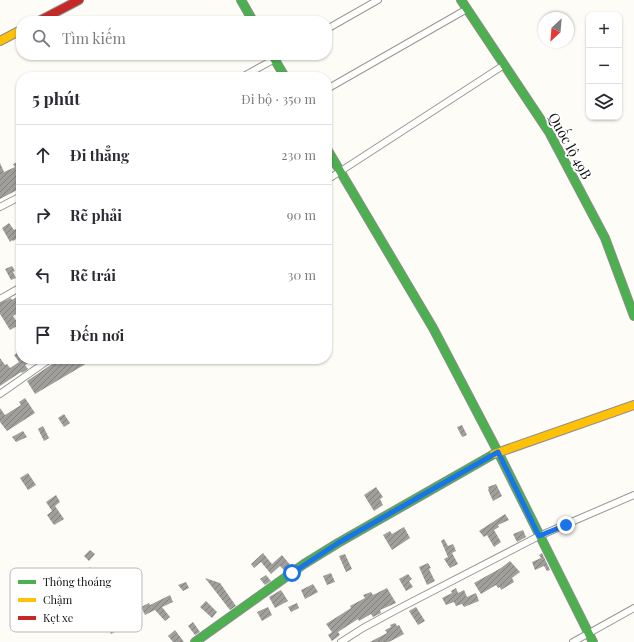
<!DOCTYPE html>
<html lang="vi">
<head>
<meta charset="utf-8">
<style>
  :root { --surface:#fff; --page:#f7f7f7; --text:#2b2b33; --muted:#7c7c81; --line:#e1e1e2 }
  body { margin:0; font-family:"Playfair Display",serif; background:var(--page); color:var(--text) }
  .controls { position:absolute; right:12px; top:12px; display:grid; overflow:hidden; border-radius:8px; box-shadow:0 1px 3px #0004 }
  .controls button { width:36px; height:36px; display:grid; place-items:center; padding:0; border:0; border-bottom:1px solid var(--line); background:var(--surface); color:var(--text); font:20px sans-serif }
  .compass { position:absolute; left:538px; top:12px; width:36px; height:36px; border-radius:50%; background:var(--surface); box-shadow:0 1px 3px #0004; rotate:206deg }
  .stop { position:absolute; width:12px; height:12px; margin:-9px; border:3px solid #1a73e8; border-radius:50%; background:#fff }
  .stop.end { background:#1a73e8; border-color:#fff; box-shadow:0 1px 4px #0008 }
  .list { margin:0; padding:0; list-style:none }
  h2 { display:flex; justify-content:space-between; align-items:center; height:52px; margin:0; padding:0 16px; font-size:17px }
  h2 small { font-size:13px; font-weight:400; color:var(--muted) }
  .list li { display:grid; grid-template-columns:26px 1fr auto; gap:12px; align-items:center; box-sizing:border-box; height:60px; padding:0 16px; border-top:1px solid var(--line) }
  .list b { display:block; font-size:15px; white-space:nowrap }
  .list em { font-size:13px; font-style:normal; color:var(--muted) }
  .icon { flex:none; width:22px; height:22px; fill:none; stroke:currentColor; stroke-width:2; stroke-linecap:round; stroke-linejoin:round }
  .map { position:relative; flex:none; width:634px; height:642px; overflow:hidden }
  .search { position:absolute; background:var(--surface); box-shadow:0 1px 3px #0004; left:16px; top:16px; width:316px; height:44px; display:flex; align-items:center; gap:10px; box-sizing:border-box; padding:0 14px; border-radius:16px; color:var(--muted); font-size:15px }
  .panel { position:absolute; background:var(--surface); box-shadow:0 1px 3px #0004; left:16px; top:72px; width:316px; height:292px; border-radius:16px }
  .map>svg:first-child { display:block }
  .building { fill:url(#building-hatch) }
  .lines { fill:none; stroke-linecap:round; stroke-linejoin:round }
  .street-casing { stroke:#979795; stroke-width:8 }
  .fast-casing { stroke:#8e8d8b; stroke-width:10 }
  .slow-casing { stroke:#8e8d8b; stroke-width:10 }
  .jam-casing { stroke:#8e8d8b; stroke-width:10 }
  .street { stroke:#fffffe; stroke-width:6 }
  .fast { stroke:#4caf50; stroke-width:8 }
  .slow { stroke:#ffc107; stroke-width:8 }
  .jam { stroke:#c62828; stroke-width:8 }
  .route { stroke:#1a73e8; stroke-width:5 }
  .labels { text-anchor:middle; stroke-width:4; stroke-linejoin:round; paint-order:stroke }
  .street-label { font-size:14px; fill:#111; stroke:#fff }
  .key { fill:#fff; stroke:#b8b8b8; stroke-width:1 }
  .key-label { font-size:11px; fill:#111 }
</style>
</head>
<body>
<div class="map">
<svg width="634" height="642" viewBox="0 0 634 642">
  <defs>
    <pattern id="building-hatch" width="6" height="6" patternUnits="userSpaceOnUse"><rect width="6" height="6" fill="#a19f9c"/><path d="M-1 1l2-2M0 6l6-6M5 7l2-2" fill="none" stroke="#82807e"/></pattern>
  </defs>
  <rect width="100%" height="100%" fill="#fdfcf7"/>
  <!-- building -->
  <g class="building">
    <polygon points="19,161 21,163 21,188 0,199 0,163 4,172 15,167 13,164"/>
    <polygon points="9,223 14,230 21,226 21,236 13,241 12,240 10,242 2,228"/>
    <polygon points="12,266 15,271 13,272 16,278 11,280 5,269"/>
    <polygon points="21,294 21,311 13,316 19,325 10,330 0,314 0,303 11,298 12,300"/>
    <polygon points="21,350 21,359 25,359 28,363 25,365 28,369 22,373 21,372 0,386 0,358 5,365 7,364 10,368 19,362 14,355"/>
    <polygon points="54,359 94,359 35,394 27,381 55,362"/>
    <polygon points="25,398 35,413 7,431 0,422 0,408 5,415 21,405 19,402"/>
    <polygon points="64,414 70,423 64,427 58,418"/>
    <polygon points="462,425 467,435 462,437 457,427"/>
    <polygon points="43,426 49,438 44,441 38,429"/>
    <polygon points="23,431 27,437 16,442 12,437"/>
    <polygon points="28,473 36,485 28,490 20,478"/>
    <polygon points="496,484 502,496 493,501 488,490 489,489 488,487"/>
    <polygon points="376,487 383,497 380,499 383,505 374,511 364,495"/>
    <polygon points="56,495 60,502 55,506 64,519 54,525 47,515 52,511 46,502"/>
    <polygon points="505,514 509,520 498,525 499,527 494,530 501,542 494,547 487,535 484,537 479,531"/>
    <polygon points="404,527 410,538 392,550 383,535 390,531 392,534"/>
    <polygon points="523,530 526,537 517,542 513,534"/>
    <polygon points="444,539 448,546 453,544 456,551 452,553 458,564 450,568 444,559 448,557 441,541"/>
    <polygon points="90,550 95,554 89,561 84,556"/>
    <polygon points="263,553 272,564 282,555 291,566 285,571 280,566 271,574 261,562 254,568 251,564"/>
    <polygon points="542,553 550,570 547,571 544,566 535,570 532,562 541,558 539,555"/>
    <polygon points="345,554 352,569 346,572 339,556"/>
    <polygon points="510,561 520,572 512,578 514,582 501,590 500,587 498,588 496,585 481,594 474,583 501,568"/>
    <polygon points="428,563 431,568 429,569 435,581 427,585 419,567"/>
    <polygon points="90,567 99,576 94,582 85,573"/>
    <polygon points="331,573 335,582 327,585 323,576"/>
    <polygon points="408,574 412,579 409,581 413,587 406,591 399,579"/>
    <polygon points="266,575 271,581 265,585 260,579"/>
    <polygon points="205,578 220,583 236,606 230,610"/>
    <polygon points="186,582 189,588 183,591 178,585"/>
    <polygon points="313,584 318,592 305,599 301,590"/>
    <polygon points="387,588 396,603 380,610 381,613 373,617 371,614 359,621 358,619 338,632 340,635 332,641 328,635 332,632 326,624 351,608 350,606 365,598 363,595 371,592 373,595"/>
    <polygon points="456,588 458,593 464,590 467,597 476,593 479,601 464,607 462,604 456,606 454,602 446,605 442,598 452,593 451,591"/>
    <polygon points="281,590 288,601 275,608 269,597"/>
    <polygon points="170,595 173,602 162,607 170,617 165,621 155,610 145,615 141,607 149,603 150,605"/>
    <polygon points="206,601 217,612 212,618 200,607"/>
    <polygon points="297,603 299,608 291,612 288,607"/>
    <polygon points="268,607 272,615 262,621 257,612"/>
    <polygon points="416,607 425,621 418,625 409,611"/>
    <polygon points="119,621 123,628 111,634 108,627"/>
    <polygon points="193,622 200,632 195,635 188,626"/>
    <polygon points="395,623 397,626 399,625 404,634 389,642 370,642 387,633 385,630 391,627 390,625"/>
    <polygon points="175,630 184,642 173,642 168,636"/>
  </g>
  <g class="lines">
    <!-- street casing -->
    <g class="street-casing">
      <g id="street">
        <polyline points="327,29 378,0"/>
        <polyline points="242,77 282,55"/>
        <polyline points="327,89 467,9"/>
        <polyline points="327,180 504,65"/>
        <polyline points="0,207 21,196"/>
        <polyline points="0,299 21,287"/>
        <polyline points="0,394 50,359"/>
        <polyline points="341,642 363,628 398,609 539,536 634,495"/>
        <polyline points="573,642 634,608"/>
      </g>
    </g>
    <!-- fast casing -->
    <g class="fast-casing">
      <g id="fast">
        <polyline points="241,0 253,21"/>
        <polyline points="461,0 549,132 605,238 634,316"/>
        <polyline points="272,55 285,77"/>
        <polyline points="327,149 433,328 498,452 593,642"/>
        <polyline points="195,642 304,564 338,543 494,454"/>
      </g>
    </g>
    <!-- slow casing -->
    <g class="slow-casing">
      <g id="slow">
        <polyline points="0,41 21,30"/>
        <polyline points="494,454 634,405"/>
      </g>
    </g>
    <!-- jam casing -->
    <g class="jam-casing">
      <polyline id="jam" points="39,21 79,0"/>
    </g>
    <!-- street -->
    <use href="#street" class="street"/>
    <!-- fast -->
    <use href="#fast" class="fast"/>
    <!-- slow -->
    <use href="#slow" class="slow"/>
    <!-- jam -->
    <use href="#jam" class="jam"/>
  </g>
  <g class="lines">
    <!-- route -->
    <polyline class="route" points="292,573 338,543 498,452 539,536 566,525"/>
  </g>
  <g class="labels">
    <!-- street labels -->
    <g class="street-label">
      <text transform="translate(570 146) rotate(61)" y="5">Quốc lộ 49B</text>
    </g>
  </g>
  <!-- legend -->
  <rect x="10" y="568" width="132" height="64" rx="6" class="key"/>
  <rect x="18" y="580" width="18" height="4" fill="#4caf50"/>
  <rect x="18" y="598" width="18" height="4" fill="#ffc107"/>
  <rect x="18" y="616" width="18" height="4" fill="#c62828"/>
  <g class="key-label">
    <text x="43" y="586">Thông thoáng</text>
    <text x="43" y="604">Chậm</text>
    <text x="43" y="622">Kẹt xe</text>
  </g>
</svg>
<div class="controls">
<button>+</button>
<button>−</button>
<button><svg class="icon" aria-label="layers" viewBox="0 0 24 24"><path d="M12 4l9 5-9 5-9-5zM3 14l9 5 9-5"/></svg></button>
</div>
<svg class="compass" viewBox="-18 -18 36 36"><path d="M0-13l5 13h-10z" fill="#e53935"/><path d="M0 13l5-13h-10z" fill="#7c7c81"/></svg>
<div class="stop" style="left:292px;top:573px"></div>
<div class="stop end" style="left:566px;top:525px"></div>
<div class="search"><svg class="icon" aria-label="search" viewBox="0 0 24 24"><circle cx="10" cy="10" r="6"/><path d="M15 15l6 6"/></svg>Tìm kiếm</div>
<section class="panel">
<h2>5 phút<small>Đi bộ · 350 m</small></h2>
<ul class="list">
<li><svg class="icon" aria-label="ahead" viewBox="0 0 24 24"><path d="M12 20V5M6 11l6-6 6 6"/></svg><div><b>Đi thẳng</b></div><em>230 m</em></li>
<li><svg class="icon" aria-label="right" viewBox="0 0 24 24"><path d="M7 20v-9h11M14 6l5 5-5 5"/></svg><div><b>Rẽ phải</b></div><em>90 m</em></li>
<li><svg class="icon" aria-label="left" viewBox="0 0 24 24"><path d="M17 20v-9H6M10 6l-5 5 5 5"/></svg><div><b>Rẽ trái</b></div><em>30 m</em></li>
<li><svg class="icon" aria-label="arrive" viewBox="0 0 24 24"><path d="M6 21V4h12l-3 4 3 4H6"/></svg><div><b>Đến nơi</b></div></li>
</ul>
</section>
</div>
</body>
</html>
